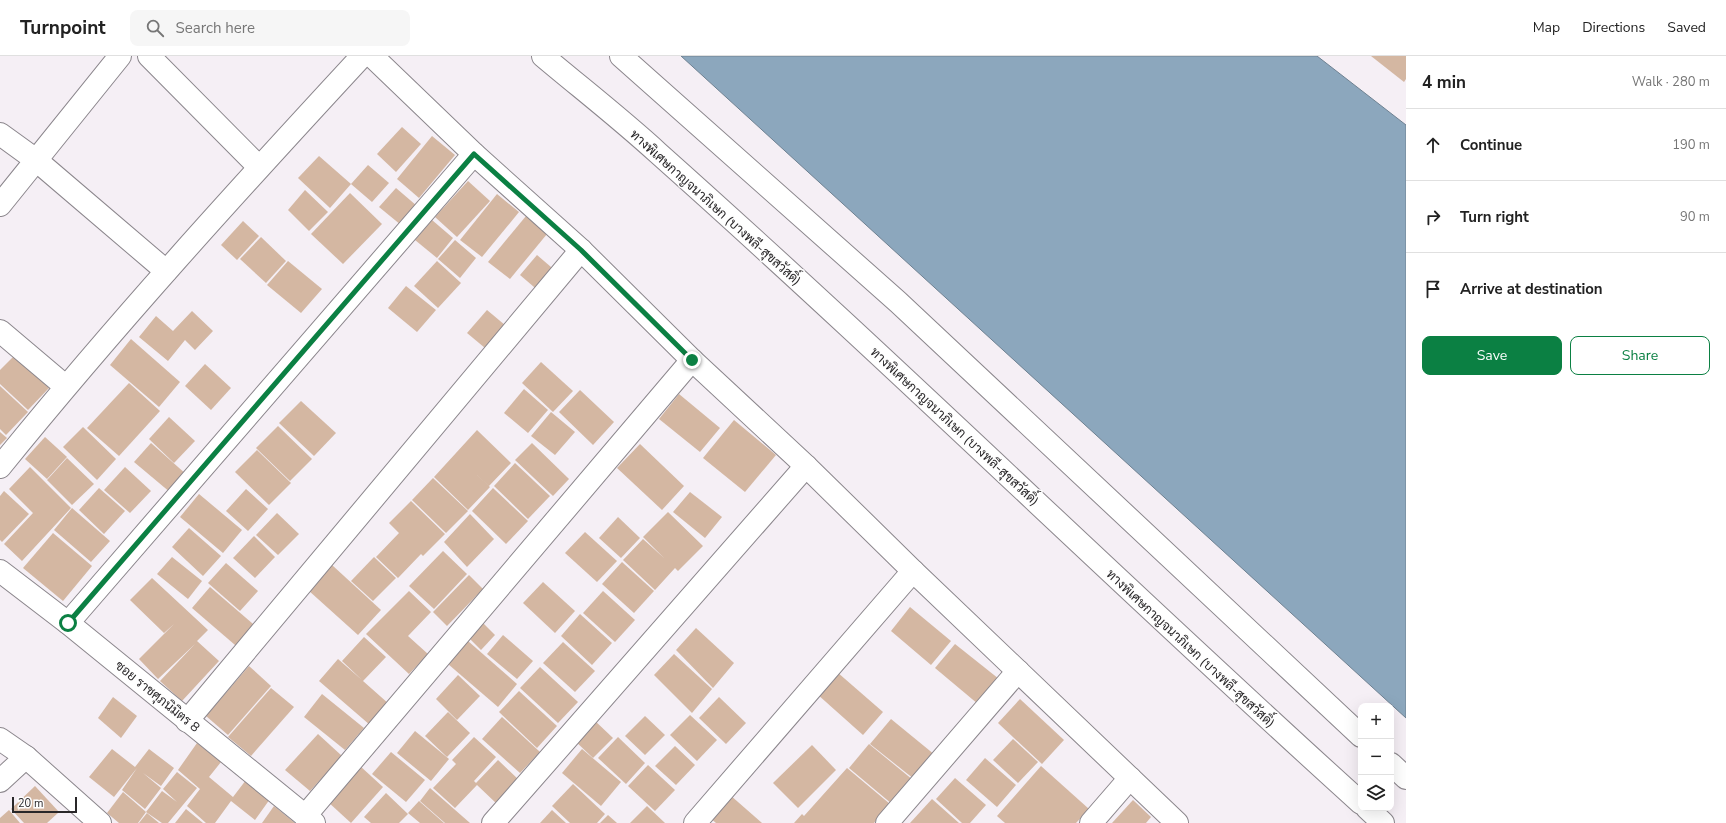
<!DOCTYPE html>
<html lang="en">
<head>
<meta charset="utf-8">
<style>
  :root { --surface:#fff; --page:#f6f6f6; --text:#222; --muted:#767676; --line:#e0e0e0; --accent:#0b8043 }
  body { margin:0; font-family:"Nunito Sans",Sarabun,sans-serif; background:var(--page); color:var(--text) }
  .controls { position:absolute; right:12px; bottom:12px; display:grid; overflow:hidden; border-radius:8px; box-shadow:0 4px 16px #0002 }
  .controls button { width:36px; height:36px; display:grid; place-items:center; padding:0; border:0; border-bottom:1px solid var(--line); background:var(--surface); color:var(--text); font:20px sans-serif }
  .scale { position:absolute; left:12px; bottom:10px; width:65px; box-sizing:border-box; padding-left:4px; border:2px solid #292729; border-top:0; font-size:11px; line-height:14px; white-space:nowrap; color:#292729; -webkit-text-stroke:3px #fefefe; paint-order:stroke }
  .stop { position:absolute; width:12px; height:12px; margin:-9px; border:3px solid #0b8043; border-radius:50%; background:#fff }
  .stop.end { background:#0b8043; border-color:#fff; box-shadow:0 1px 4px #0008 }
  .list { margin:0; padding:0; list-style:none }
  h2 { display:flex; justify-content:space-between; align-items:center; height:52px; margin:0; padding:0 16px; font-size:17px }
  h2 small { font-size:13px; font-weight:400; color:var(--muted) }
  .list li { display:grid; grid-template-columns:26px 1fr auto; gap:12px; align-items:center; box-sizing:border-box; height:72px; padding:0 16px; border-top:1px solid var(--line) }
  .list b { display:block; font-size:15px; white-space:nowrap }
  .list em { font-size:13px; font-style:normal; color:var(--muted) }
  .actions { display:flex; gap:8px; padding:12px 16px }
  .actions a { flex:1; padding:9px 0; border:1px solid var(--accent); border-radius:8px; text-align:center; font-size:14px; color:var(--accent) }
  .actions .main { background:var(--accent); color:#fff }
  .icon { flex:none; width:22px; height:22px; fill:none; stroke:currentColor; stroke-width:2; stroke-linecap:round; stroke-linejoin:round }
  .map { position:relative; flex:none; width:1406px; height:767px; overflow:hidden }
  header { display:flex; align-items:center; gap:24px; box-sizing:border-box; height:56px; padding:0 20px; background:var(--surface); border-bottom:1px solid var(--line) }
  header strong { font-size:19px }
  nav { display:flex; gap:22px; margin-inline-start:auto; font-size:14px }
  .search { width:280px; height:36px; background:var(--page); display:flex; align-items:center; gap:10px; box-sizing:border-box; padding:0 14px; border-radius:8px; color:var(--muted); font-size:15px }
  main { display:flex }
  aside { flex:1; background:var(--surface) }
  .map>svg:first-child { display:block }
  .water { fill:#8ca7bd; stroke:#6e8191 }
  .building { fill:#d4b7a2 }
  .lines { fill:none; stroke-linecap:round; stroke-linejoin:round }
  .minor-casing { stroke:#8b868c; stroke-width:24 }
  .highway-casing { stroke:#8b868c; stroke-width:24 }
  .minor { stroke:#fff; stroke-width:22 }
  .highway { stroke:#fff; stroke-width:22 }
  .route { stroke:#0b8043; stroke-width:5 }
  .labels { text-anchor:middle; stroke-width:3; stroke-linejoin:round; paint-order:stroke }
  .street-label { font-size:13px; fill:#292729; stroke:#fefefe }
</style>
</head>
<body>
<header>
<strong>Turnpoint</strong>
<div class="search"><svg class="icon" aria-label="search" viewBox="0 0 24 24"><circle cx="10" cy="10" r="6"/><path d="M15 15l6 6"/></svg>Search here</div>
<nav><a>Map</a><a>Directions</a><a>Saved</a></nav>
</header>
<main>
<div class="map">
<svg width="1406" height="767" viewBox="0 0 1406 767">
  <rect width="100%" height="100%" fill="#f5eff5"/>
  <!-- water -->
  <polygon class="water" points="681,0 1317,0 1406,69 1406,662"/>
  <!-- building -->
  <g class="building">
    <polygon points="1371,0 1406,0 1406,23 1404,26"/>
    <polygon points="402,71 421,88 396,116 377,98"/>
    <polygon points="432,80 455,99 419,142 397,123"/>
    <polygon points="319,100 351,128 330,152 298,122"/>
    <polygon points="368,109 389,127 372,146 351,128"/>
    <polygon points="468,125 490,145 457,181 435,161"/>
    <polygon points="396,132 417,150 401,169 379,151"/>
    <polygon points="305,134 328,156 309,175 288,154"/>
    <polygon points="350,137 382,168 343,208 311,178"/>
    <polygon points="497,138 519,156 482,201 460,184"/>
    <polygon points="526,160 547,178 510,223 488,206"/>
    <polygon points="432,164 453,182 437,202 415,184"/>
    <polygon points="243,165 259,180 237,204 221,189"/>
    <polygon points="261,181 286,205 266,227 240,203"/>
    <polygon points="455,184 476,202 460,222 438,203"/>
    <polygon points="537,199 558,217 541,237 520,219"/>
    <polygon points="288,205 322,233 301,257 267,229"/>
    <polygon points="437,205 461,227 438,252 414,230"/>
    <polygon points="406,230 436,254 417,276 388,252"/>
    <polygon points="487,254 511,274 491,297 467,277"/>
    <polygon points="192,255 213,275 195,294 185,284 168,305 139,281 156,260 173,275"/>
    <polygon points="131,283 180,326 159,351 110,309"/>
    <polygon points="15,299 49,332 28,354 0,328 0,314"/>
    <polygon points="541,306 573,335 553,356 522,327"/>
    <polygon points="205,308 231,332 211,354 185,330"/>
    <polygon points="129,327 160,355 119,400 87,372"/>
    <polygon points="0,330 28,356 6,379 0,373"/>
    <polygon points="524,333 548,354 528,377 504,357"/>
    <polygon points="580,334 614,366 593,389 559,356"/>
    <polygon points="679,338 720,372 700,396 659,363"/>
    <polygon points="301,345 336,377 314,400 279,367"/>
    <polygon points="551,356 575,376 555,399 531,380"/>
    <polygon points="169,361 195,385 174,407 149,383"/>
    <polygon points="734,364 776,399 745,436 703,402"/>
    <polygon points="278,370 312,403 290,425 256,392"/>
    <polygon points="83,371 116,403 97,424 63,391"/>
    <polygon points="477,374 511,407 489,430 466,409 490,431 468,454 434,421"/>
    <polygon points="0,376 7,382 0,389"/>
    <polygon points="45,381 67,401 47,423 25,403"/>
    <polygon points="151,387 187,419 171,437 134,406"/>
    <polygon points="532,387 569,423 553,440 515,404"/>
    <polygon points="640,388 684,430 662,454 617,412"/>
    <polygon points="257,394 291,427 269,449 235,416"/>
    <polygon points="67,402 94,428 72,449 47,424"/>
    <polygon points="515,407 550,440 528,463 494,430"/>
    <polygon points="30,411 71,452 22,505 4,488 33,457 9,433"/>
    <polygon points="125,411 151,435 130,457 104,434"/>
    <polygon points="433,422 468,455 446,477 412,444"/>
    <polygon points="99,432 125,455 104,478 79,454"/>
    <polygon points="493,432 528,465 506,488 472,455"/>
    <polygon points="246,433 268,453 248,475 226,455"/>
    <polygon points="4,435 29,458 2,486 0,484 0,440"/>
    <polygon points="690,436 722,461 705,482 673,456"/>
    <polygon points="199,438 242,474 223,497 180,461"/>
    <polygon points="411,445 445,478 423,500 421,498 398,522 376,501 399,477 389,467"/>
    <polygon points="72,452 110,485 91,506 54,474"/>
    <polygon points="668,456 703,490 678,515 675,512 655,534 623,504 643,483 664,502 643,481"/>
    <polygon points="277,457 299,478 278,499 256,479"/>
    <polygon points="470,458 494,483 467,511 444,486"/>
    <polygon points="618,461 640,482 621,502 599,482"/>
    <polygon points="189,472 221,500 203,520 172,491"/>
    <polygon points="585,476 617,505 597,526 565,497"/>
    <polygon points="53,477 92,510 63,545 23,512"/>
    <polygon points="254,480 275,501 255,522 233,502"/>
    <polygon points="443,495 467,518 434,553 409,530"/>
    <polygon points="172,501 202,525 188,543 157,518"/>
    <polygon points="374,501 396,522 373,545 351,525"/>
    <polygon points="622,506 654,535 634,557 602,528"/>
    <polygon points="226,507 258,535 240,555 208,527"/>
    <polygon points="332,509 381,554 358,579 308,534"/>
    <polygon points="469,519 483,533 447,570 433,556"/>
    <polygon points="152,522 208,574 197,585 219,605 182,645 160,625 195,588 158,623 139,603 174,568 164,577 130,544"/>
    <polygon points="543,526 575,555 555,577 523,547"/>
    <polygon points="210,531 260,574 242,595 192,552"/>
    <polygon points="409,535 431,556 408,580 428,598 409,618 366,578"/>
    <polygon points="603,535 635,564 615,586 583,557"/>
    <polygon points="910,551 951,585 931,609 891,575"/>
    <polygon points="580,558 612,587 592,609 561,580"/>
    <polygon points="482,566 495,579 481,594 468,581"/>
    <polygon points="696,572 734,607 713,632 676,594"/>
    <polygon points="503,579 533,605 517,623 487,598"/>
    <polygon points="364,581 386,601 363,625 389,648 370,669 319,625 338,603 362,624 342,605"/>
    <polygon points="468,585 517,628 498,651 448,608"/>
    <polygon points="563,586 595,615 575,636 543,607"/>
    <polygon points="955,588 999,623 978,648 935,612"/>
    <polygon points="674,598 712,633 692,657 654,619"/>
    <polygon points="249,610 271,630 228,679 206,660"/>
    <polygon points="540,611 578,646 558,667 520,632"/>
    <polygon points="837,616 883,656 863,679 817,638"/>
    <polygon points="458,619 480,640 457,664 436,643"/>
    <polygon points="271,632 294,651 251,700 228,681"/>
    <polygon points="519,635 557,670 537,692 499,656"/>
    <polygon points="322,638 364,672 345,694 304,661"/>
    <polygon points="113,641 137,660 121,682 98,662"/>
    <polygon points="719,641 746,667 726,688 699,662"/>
    <polygon points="1020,643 1064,684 1042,708 998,667"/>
    <polygon points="448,656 470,677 447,701 425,680"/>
    <polygon points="690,659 717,684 697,705 670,679"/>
    <polygon points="645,660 665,679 645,699 625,680"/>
    <polygon points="502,661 540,696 520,717 482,683"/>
    <polygon points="593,663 613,682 593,702 573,683"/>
    <polygon points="891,663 935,699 914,723 870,688"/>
    <polygon points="415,675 449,703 431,725 397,697"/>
    <polygon points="318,678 342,700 310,735 285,714"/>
    <polygon points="474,681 496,701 474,725 476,727 498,704 520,725 497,748 477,729 455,752 433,732 456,708 452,704"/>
    <polygon points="618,681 645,707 626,728 598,702"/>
    <polygon points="1013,683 1038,706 1018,727 993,704"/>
    <polygon points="197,687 221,706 209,721 233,741 246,724 270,743 255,764 231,745 215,767 206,767 187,750 200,733 178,714"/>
    <polygon points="869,688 913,724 892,748 849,712"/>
    <polygon points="812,689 836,714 798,752 773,727"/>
    <polygon points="675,690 695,709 676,729 655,710"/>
    <polygon points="112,693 135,711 149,693 174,712 161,730 143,717 161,732 145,753 122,734 137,712 114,741 89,721"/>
    <polygon points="582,693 621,726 601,750 562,717"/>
    <polygon points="391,696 425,724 406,746 372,718"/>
    <polygon points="985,702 1016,729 997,751 966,724"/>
    <polygon points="648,709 675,734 655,755 628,730"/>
    <polygon points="360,710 383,731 351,767 327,745"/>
    <polygon points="1041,710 1089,753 1076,767 1005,767 997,760"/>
    <polygon points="847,712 890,748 874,767 794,767 802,758 804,760"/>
    <polygon points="177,716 197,732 168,767 162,767 146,756 162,735 177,746 163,733"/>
    <polygon points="955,722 986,749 970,767 962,767 936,743"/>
    <polygon points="573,728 605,758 597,767 570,767 552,750"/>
    <polygon points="35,730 59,756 47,767 24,767 11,753"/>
    <polygon points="430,732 470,767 445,767 420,745"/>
    <polygon points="123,736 146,756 138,767 119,767 107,757"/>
    <polygon points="386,737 408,758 399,767 371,767 364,761"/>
    <polygon points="730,739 762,767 716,767 709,761"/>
    <polygon points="932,743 959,767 910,767"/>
    <polygon points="1133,744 1151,761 1146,767 1112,767"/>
    <polygon points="419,745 444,767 420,767 408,757"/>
    <polygon points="274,750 295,767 262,767"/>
    <polygon points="647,750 665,767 630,767"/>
    <polygon points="186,753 203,767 175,767"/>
    <polygon points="9,754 20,767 0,767 0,762"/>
    <polygon points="552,754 566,767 540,767"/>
    <polygon points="147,757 159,767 139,767"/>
    <polygon points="608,759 617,767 600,767"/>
  </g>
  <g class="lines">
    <!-- minor casing -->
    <g class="minor-casing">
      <g id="minor">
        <polyline points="149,0 259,111"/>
        <polyline points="372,0 474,98 581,194 692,304 806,410 913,515 1177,767"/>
        <polyline points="0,78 36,104 166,215"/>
        <polyline points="0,149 120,0"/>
        <polyline points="0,275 65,330"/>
        <path d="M0 411C115 269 238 134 362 0"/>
        <polyline points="0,515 68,567 314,767"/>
        <polyline points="68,567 474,98"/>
        <polyline points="187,665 581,194"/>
        <polyline points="0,683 26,701 100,767"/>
        <polyline points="0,725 26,701"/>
        <polyline points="305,760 692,304"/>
        <polyline points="493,767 806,410"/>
        <polyline points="695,767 913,515"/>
        <polyline points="887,767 1018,615"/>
        <polyline points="1091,767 1130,722"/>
      </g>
    </g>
    <!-- highway casing -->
    <g class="highway-casing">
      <g id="highway">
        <path d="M543 0C581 32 621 63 658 97 896 309 1124 533 1361 747"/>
        <polyline points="621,0 898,246 1361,680"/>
        <polyline points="1391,708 1406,722"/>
        <polyline points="1367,752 1383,767"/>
      </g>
    </g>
    <!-- minor -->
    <use href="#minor" class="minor"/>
    <!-- highway -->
    <use href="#highway" class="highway"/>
  </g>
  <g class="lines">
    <!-- route -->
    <polyline class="route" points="68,567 474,98 581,194 692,304"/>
  </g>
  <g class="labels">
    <!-- street labels -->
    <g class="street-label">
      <text transform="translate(716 151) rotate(42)" y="5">ทางพิเศษกาญจนาภิเษก (บางพลี-สุขสวัสดิ์)</text>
      <text transform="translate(955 370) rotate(43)" y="5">ทางพิเศษกาญจนาภิเษก (บางพลี-สุขสวัสดิ์)</text>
      <text transform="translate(1191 592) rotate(43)" y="5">ทางพิเศษกาญจนาภิเษก (บางพลี-สุขสวัสดิ์)</text>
      <text transform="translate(158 640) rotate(39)" y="5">ซอย ราชศุภนิมิตร 8</text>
    </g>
  </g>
</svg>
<div class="controls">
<button>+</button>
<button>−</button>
<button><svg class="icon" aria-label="layers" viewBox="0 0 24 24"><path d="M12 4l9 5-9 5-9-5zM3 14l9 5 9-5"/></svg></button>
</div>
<div class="scale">20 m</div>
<div class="stop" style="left:68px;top:567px"></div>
<div class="stop end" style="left:692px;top:304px"></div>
</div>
<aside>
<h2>4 min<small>Walk · 280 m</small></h2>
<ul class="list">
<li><svg class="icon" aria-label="ahead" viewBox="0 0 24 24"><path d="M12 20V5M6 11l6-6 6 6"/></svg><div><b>Continue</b></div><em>190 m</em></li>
<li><svg class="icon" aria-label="right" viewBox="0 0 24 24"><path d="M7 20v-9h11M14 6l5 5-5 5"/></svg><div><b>Turn right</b></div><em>90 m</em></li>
<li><svg class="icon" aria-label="arrive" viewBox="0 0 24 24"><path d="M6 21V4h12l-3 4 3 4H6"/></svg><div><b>Arrive at destination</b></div></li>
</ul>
<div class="actions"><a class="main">Save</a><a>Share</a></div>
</aside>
</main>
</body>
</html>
